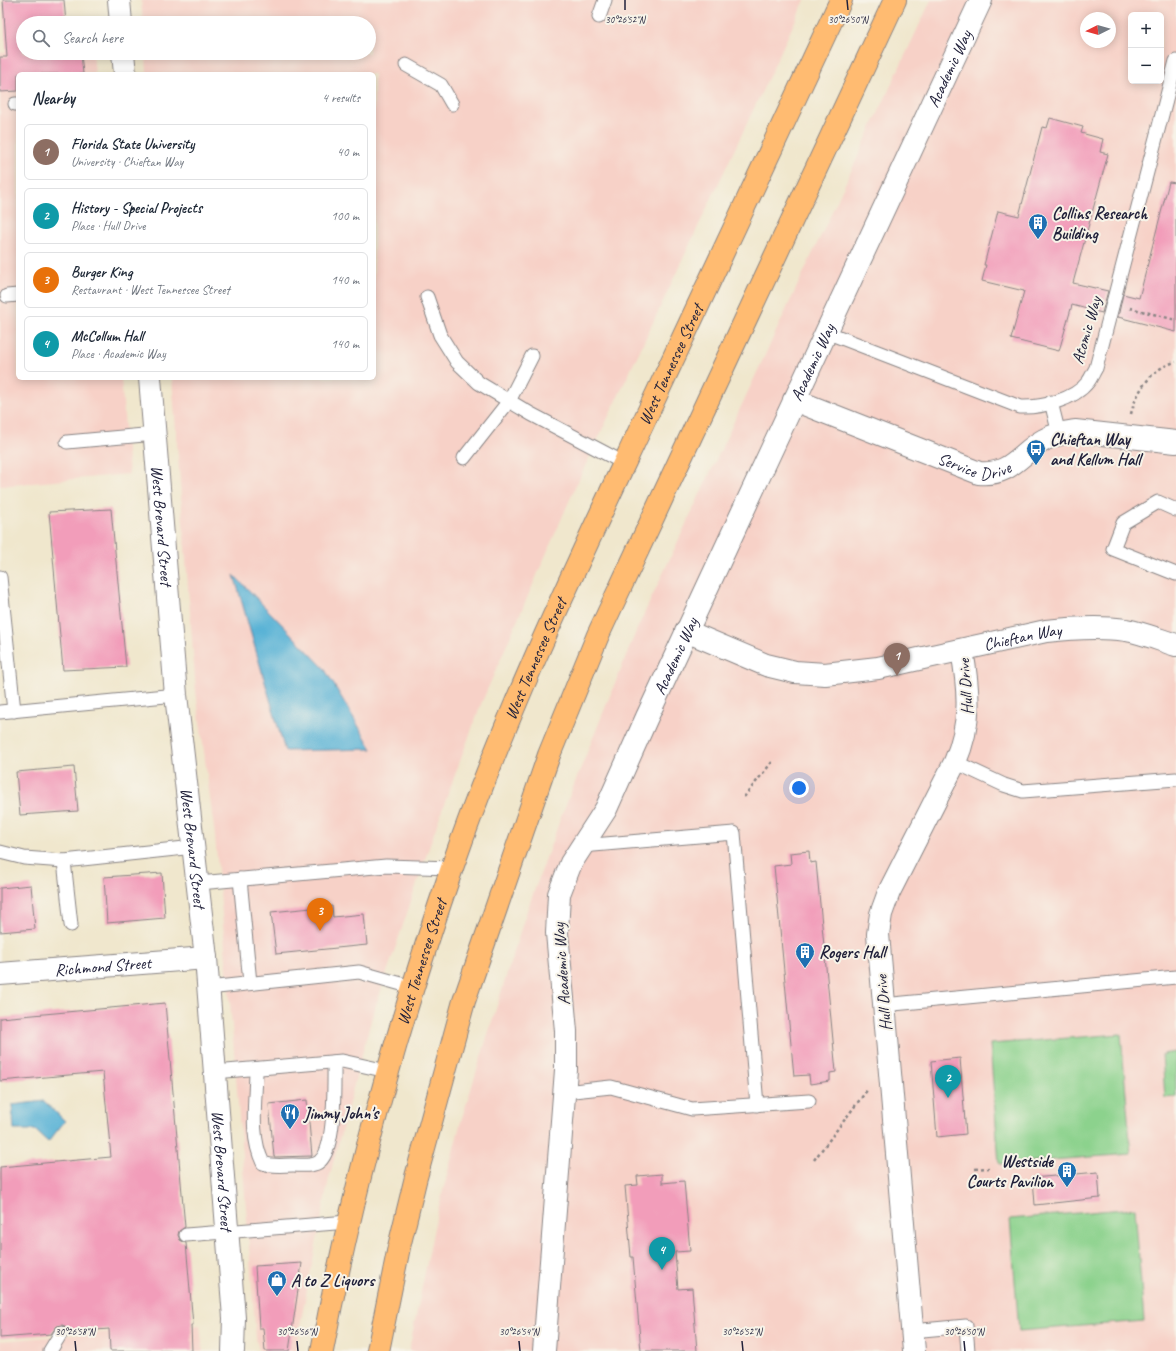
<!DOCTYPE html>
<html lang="en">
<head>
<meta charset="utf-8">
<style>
  :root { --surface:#fff; --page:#f6f6f7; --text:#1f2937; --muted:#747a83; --line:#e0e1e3; --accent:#1f6fb2 }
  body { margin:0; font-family:Caveat,sans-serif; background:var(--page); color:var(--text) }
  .controls { position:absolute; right:12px; top:12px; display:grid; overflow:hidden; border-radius:6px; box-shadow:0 2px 10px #0003 }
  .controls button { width:36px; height:36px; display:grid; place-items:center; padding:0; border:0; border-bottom:1px solid var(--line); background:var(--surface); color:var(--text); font:20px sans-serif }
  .compass { position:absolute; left:1080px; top:12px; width:36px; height:36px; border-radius:50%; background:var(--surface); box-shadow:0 2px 10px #0003; rotate:265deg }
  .you { position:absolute; left:799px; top:788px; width:14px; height:14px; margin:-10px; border:3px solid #fff; border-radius:50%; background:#1a73e8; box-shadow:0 0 0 6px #1a73e833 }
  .badge { display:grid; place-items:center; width:26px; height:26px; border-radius:50%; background:var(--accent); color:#fff; font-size:13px; font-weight:700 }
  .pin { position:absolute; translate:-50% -33px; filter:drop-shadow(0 1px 2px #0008) }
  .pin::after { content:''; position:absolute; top:21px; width:14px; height:12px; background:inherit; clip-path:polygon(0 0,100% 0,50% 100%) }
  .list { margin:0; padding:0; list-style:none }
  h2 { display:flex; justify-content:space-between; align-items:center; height:52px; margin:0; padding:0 16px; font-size:17px }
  h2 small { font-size:13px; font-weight:400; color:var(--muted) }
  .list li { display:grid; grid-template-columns:26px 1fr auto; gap:12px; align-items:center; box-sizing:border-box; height:56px; margin:0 8px 8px; padding:0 8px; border:1px solid var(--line); border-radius:6px }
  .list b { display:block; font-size:15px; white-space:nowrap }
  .list p { margin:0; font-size:13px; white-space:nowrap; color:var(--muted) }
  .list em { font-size:13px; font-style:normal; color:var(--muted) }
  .icon { flex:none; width:22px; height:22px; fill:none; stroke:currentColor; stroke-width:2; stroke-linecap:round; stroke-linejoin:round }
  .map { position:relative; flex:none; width:1176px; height:1351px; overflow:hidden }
  .search { position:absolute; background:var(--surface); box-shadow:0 2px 10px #0003; left:16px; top:16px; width:360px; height:44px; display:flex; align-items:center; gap:10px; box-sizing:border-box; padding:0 14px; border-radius:22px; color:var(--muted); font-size:15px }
  .panel { position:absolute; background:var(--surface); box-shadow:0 2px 10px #0003; left:16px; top:72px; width:360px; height:308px; border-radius:6px }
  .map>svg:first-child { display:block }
  .built { fill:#f7d1c7; fill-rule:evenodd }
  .green { fill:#8cd28d; stroke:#577a64 }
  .water { fill:#59b2d6; stroke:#3e6a88 }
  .building { fill:#f29dba }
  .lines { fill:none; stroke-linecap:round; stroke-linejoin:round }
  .service-casing { stroke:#898484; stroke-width:15 }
  .minor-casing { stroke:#898484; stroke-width:24 }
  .tertiary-casing { stroke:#898484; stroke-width:24 }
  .primary-casing { stroke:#898484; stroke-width:24 }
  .path { stroke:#898484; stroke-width:2.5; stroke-dasharray:3 3; stroke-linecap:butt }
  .service { stroke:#fff; stroke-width:13 }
  .minor { stroke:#fff; stroke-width:22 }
  .tertiary { stroke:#fff; stroke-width:22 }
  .primary { stroke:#ffbb71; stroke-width:22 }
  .ticks { fill:none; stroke:#22223b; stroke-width:1.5 }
  .labels { text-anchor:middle; stroke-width:4; stroke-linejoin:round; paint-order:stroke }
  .street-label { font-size:17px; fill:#22223b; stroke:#f7f3e8 }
  .poi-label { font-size:17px; font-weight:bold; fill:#22223b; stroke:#f7f3e8; text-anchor:start }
  .ticks-label { font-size:10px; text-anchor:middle; fill:#22223b; stroke:#f7f3e8; stroke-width:4; stroke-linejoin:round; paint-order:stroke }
</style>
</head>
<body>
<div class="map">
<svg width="1176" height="1351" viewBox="0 0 1176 1351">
  <rect width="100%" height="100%" fill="#f7f3e8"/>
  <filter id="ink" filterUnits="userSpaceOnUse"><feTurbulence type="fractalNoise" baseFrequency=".025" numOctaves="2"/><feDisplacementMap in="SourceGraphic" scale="8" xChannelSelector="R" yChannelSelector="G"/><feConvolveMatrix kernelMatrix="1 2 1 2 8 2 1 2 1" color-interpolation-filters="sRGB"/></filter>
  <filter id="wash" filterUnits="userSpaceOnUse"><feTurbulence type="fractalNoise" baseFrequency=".012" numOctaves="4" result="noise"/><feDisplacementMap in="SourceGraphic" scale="16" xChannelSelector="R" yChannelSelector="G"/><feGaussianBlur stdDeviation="0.9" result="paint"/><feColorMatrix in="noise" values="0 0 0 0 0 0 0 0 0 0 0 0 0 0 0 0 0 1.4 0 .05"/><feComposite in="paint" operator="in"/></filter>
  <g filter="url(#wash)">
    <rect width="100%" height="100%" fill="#f0e7cd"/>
    <!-- built -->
    <g class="built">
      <polygon points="141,0 805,0 574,490 481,704 438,821 372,1017 329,1178 295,1351 259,1351 256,1338 232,1025 215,836 196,691 172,378 374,378 374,74 147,74 146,53 369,53 369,23 143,23"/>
      <path d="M931 0H1176V1351H409L436 1218 461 1121 525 916 561 817 637 629ZM1131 15H1161V81H1131ZM1086 18H1110V42H1086Z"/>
      <polygon points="23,50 23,53 93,53 95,74 18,74 18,378 121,378 129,474 0,486 0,53"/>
      <polygon points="200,1325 203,1351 0,1351 0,1341"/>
    </g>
    <!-- green -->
    <g class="green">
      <polygon points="1121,1034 1131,1154 999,1164 990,1044"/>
      <polygon points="1176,1052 1176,1097 1165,1098 1162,1054"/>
      <polygon points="1135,1208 1144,1321 1019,1331 1010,1219"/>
    </g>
    <!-- water -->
    <g class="water">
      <polygon points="234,575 324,668 372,749 285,751"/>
      <polygon points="44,1101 65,1121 48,1142 35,1130 14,1130 12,1105"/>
    </g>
    <g id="blocks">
      <!-- building -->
      <g class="building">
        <polygon points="3,0 64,0 66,23 23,23 23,53 81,53 83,74 18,74 18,91 0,92 0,57 7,57"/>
        <polygon points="1050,118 1083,127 1081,133 1103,139 1100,152 1108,154 1073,283 1108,291 1102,313 1072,305 1059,351 1011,339 1024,291 982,281 986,265 984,265 998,211 1019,216 1042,127 1047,128"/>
        <polygon points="1169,182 1176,183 1176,332 1118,317 1123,294 1139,298"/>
        <polygon points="111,509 126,667 63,670 49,512"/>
        <polygon points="74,767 78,811 20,815 16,772"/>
        <polygon points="809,851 810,863 816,862 836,1072 830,1073 830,1081 810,1084 809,1075 794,1076 774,866 791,864 790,853"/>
        <polygon points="162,873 165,918 107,923 104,877"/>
        <polygon points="31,885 35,929 0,932 0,888"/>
        <polygon points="332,906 333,917 364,914 367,945 276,954 271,912"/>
        <polygon points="165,1003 185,1227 179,1231 178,1235 180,1240 186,1243 193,1325 191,1325 192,1351 110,1351 109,1329 69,1332 65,1326 62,1325 57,1326 51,1334 0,1338 0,1167 111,1157 103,1072 0,1081 0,1018"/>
        <polygon points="960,1058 966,1134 937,1137 931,1061"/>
        <polygon points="307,1100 312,1156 274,1157 269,1104"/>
        <polygon points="1098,1172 1100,1198 1035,1205 1033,1178"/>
        <polygon points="662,1174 662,1183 684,1181 690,1251 675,1252 678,1289 692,1288 697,1351 641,1351 633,1257 631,1257 625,1186 638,1185 637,1176"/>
        <polygon points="302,1263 289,1351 265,1351 263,1328 259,1328 255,1266"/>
      </g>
    </g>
  </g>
  <g filter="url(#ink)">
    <use href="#blocks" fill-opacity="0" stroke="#898484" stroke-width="1"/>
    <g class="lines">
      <!-- service casing -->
      <g class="service-casing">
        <g id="service">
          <polyline points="599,17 605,0"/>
          <polyline points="406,65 441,85 452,104"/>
          <polyline points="15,104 18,104"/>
          <polyline points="7,296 18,295"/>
          <polyline points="427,297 440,335 457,362 479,383 531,414 624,463"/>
          <path d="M826 332 1020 407C1041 408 1074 400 1088 382 1091 378 1093 373 1096 368L1176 61"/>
          <polyline points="1051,402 1059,434"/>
          <polyline points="67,442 155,434"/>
          <polyline points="464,458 509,401 532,356"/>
          <polyline points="1176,510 1158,502 1123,523 1113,549 1176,574"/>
          <polyline points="0,577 14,711"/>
          <polyline points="0,712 176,695"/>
          <polyline points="955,762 1004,785 1023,791 1176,779"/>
          <polyline points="582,846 734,833 757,1105"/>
          <polyline points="0,852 24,858 64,861 194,847"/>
          <polyline points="64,861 71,925"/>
          <polyline points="240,879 250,983"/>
          <polyline points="199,883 386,866 452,868"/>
          <polyline points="208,988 359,972 412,987"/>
          <polyline points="883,1005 1176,977"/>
          <path d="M256 1069C256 1099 249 1135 263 1163 273 1167 282 1165 293 1165 301 1165 314 1167 320 1161 336 1147 334 1083 334 1062"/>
          <polyline points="215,1072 342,1061 387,1071"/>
          <polyline points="564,1092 611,1087 692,1109 809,1101"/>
          <polyline points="186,1235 348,1222"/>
          <polyline points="912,1331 966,1326 968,1351"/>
          <polyline points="50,1351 61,1333"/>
        </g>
      </g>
      <!-- minor casing -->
      <g class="minor-casing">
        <g id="minor">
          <path id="s1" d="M794 400 979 473C1011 476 1020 453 1044 440 1054 434 1064 433 1075 431L1176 442"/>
          <path id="s2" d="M686 631 766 665 795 672 825 674 878 668 1046 631C1072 628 1099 626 1126 630 1143 633 1160 640 1176 645"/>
          <path id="s3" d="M0 974 206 958"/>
          <path id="s4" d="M544 1351 566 1070V1031L557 933 559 894 571 863 606 809 647 717 981 0"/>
          <path d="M914 1351 878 934 881 914 889 892 955 762C972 722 969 691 962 650"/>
        </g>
      </g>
      <!-- tertiary casing -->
      <g class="tertiary-casing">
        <g id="tertiary">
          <polyline points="119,0 121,23"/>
          <polyline points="123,53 125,74"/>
          <path id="s5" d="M150 378 176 695 206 958 234 1318 233 1351"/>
        </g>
      </g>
      <!-- primary casing -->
      <g class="primary-casing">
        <g id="primary">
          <path id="s6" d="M322 1351C353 1185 398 1024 453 865 504 718 571 577 637 436 705 291 773 145 841 0"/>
          <polyline points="378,1351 399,1247 416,1177 464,1001 549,755 598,635 895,0"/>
        </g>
      </g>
      <!-- path -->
      <g class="path">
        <polyline points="1130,308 1176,320"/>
        <path d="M1131 414C1136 392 1152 367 1176 362"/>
        <polyline points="744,797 772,762"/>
        <polyline points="814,1160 868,1089"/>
        <polyline points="975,1169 989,1168"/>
      </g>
      <!-- service -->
      <use href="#service" class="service"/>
      <!-- minor -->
      <use href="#minor" class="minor"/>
      <!-- tertiary -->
      <use href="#tertiary" class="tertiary"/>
      <!-- primary -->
      <use href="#primary" class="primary"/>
    </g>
  </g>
  <!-- ticks -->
  <path class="ticks" d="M625 0V10M847 0 848 10M75 1341 76 1351M297 1341 298 1351M519 1341 520 1351M742 1341 743 1351M964 1341 965 1351"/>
  <!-- icons -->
  <defs>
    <g id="building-pin" transform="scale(1)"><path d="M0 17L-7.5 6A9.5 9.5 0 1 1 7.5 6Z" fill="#1f6fb2" stroke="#f7f3e8"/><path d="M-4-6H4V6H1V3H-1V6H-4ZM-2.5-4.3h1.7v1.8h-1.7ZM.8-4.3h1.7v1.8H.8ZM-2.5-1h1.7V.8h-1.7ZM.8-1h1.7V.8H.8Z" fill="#fff"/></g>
    <g id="bus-pin" transform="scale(1)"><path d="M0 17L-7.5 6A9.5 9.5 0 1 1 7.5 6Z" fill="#1f6fb2" stroke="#f7f3e8"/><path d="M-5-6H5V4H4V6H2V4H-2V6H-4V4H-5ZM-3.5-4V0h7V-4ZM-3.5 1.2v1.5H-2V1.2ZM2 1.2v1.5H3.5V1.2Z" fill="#fff"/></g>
    <g id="restaurant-pin" transform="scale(1)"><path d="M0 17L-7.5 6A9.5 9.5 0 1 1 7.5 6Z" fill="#1f6fb2" stroke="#f7f3e8"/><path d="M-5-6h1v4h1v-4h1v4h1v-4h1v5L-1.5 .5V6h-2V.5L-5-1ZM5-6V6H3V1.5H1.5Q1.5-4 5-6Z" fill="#fff"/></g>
    <g id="shop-pin" transform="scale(1)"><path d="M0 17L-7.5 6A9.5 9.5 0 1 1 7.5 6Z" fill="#1f6fb2" stroke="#f7f3e8"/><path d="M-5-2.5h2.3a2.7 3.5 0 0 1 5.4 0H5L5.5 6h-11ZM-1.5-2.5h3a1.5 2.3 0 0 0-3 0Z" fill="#fff"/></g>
  </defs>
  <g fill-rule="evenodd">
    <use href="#building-pin" x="1038" y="223"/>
    <use href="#bus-pin" x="1036" y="449"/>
    <use href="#building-pin" x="805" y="952"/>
    <use href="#restaurant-pin" x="290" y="1113"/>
    <use href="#building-pin" x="1067" y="1171"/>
    <use href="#shop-pin" x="277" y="1280"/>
  </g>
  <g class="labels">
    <!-- street labels -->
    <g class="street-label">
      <text dy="6" stroke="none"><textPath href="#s4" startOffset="1372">Academic Way</textPath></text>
      <text transform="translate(1086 330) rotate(-74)" y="6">Atomic Way</text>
      <text dy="6" stroke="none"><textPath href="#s4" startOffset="1048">Academic Way</textPath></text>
      <text dy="6" stroke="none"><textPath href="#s6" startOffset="1050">West Tennessee Street</textPath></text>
      <text dy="6" stroke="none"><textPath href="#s1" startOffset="193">Service Drive</textPath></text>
      <text dy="6" stroke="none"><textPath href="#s5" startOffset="148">West Brevard Street</textPath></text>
      <text dy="6" stroke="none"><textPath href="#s2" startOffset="348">Chieftan Way</textPath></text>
      <text dy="6" stroke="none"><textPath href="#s4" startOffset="724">Academic Way</textPath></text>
      <text dy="6" stroke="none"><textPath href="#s6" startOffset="726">West Tennessee Street</textPath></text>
      <text transform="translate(965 687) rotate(-94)" y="6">Hull Drive</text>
      <text dy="6" stroke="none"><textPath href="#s5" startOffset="472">West Brevard Street</textPath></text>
      <text dy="6" stroke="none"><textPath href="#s6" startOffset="402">West Tennessee Street</textPath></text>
      <text transform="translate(561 964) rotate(-94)" y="6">Academic Way</text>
      <text dy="6" stroke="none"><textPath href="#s3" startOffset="103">Richmond Street</textPath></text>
      <text transform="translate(883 1003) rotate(-95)" y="6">Hull Drive</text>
      <text dy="6" stroke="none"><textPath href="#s5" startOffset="796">West Brevard Street</textPath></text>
    </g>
    <!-- poi labels -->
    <g class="poi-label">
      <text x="1052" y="219">Collins Research<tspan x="1052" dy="20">Building</tspan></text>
      <text x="1050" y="445">Chieftan Way<tspan x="1050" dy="20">and Kellum Hall</tspan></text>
      <text x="819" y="958">Rogers Hall</text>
      <text x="304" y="1119">Jimmy John's</text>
      <text x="1053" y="1167" text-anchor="end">Westside<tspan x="1053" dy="20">Courts Pavilion</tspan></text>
      <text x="291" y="1286">A to Z Liquors</text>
    </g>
  </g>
  <g class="ticks-label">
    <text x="848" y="23">30°26'50"N</text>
    <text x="625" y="23">30°26'52"N</text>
    <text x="75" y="1335">30°26'58"N</text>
    <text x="297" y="1335">30°26'56"N</text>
    <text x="519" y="1335">30°26'54"N</text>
    <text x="742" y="1335">30°26'52"N</text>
    <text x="964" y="1335">30°26'50"N</text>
  </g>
</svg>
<div class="controls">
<button>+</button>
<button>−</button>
</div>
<svg class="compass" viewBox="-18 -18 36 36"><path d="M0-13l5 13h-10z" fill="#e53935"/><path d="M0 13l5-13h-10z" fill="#747a83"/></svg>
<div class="you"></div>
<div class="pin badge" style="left:897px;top:676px;background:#8d6e63">1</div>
<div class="pin badge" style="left:948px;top:1098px;background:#0f9aa8">2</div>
<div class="pin badge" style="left:320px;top:931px;background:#e8710a">3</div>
<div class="pin badge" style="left:662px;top:1270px;background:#0f9aa8">4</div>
<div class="search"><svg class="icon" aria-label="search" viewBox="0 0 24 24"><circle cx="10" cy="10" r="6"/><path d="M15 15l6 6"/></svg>Search here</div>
<section class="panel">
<h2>Nearby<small>4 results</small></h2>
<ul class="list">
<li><span class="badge" style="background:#8d6e63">1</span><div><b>Florida State University</b><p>University · Chieftan Way</p></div><em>40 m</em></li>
<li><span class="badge" style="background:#0f9aa8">2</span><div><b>History - Special Projects</b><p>Place · Hull Drive</p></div><em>100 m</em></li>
<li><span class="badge" style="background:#e8710a">3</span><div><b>Burger King</b><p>Restaurant · West Tennessee Street</p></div><em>140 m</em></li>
<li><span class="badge" style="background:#0f9aa8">4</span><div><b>McCollum Hall</b><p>Place · Academic Way</p></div><em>140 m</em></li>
</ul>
</section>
</div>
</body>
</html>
